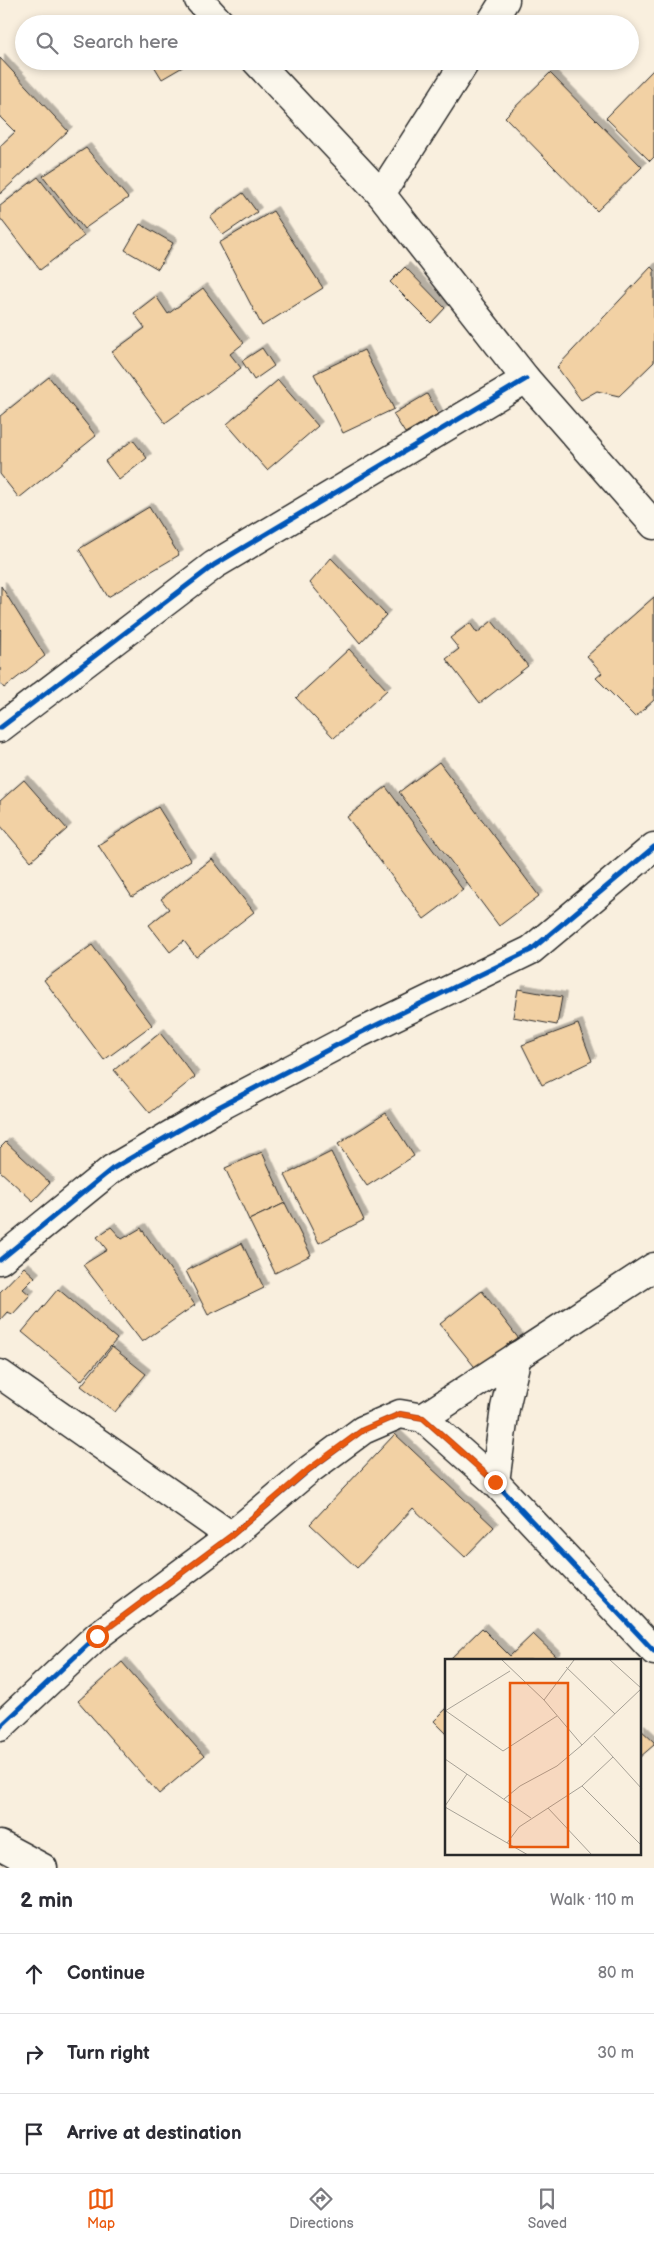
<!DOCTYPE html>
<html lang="en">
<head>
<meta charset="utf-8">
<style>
  :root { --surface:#fff; --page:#f7f7f7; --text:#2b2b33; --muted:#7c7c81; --line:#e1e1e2; --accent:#ea580c }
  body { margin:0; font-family:"Balsamiq Sans",sans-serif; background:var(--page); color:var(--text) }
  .stop { position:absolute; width:15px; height:15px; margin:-11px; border:4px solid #ea580c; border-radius:50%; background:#fff }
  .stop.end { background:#ea580c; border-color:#fff; box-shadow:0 1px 5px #0008 }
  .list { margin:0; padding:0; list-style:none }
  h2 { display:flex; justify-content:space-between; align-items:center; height:65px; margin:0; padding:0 20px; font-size:21px }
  h2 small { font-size:16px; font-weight:400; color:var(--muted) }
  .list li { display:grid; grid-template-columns:32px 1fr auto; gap:15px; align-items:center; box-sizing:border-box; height:80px; padding:0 20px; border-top:1px solid var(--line) }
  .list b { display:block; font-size:19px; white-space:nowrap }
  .list em { font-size:16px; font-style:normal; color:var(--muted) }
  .icon { flex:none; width:28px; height:28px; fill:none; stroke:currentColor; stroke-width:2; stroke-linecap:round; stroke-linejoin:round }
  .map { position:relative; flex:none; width:654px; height:1868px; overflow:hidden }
  .search { position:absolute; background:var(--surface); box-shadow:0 2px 8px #0003; left:15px; right:15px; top:15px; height:55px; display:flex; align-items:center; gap:12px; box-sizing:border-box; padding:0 18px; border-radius:28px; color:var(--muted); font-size:19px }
  .sheet { height:305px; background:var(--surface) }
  nav { display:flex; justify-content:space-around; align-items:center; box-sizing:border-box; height:70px; border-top:1px solid var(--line); background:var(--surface); font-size:14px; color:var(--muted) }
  nav a { display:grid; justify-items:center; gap:2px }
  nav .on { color:var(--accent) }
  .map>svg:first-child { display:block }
  .building { fill:#f2d1a4; stroke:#2b2b2b; filter:url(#shadow) }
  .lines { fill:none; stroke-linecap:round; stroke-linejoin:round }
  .street-casing { stroke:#2b2b2b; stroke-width:31 }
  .street { stroke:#fbf7ec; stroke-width:28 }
  .cycleway-casing { stroke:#fbf7ec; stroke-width:8 }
  .cycleway { stroke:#0057b8; stroke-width:5 }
  .route { stroke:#ea580c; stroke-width:6 }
  .inset-road { fill:none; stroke:#a7a196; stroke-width:1 }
  .view { fill:#e8590c; fill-opacity:0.15; stroke:#e8590c; stroke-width:2.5 }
  .inset-edge { fill:none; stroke:#2b2b2b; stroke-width:2.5 }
</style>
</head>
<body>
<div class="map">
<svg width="654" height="1868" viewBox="0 0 654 1868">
  <defs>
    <filter id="shadow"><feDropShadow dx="4.5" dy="-4.5" stdDeviation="0" flood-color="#0004"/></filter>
  </defs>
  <rect width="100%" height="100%" fill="#f9efde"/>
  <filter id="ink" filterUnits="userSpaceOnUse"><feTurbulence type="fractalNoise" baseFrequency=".02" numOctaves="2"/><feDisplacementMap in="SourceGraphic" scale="10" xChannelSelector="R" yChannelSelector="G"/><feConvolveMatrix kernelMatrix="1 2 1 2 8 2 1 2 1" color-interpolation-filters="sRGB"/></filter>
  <g filter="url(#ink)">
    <!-- building -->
    <g class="building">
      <polygon points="0,58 68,131 0,194 0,146 15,132 0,117"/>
      <polygon points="151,61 193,61 162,79"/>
      <polygon points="654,69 654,157 650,161 606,118"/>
      <polygon points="550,73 642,167 597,211 505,117"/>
      <polygon points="86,148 128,198 84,229 43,176"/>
      <polygon points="38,177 84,236 40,270 0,218 0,206"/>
      <polygon points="243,193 257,212 223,235 210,217"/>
      <polygon points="273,211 323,288 262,326 219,243"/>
      <polygon points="140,224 173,243 158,269 125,250"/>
      <polygon points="405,267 445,308 431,323 390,282"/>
      <polygon points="651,267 654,270 654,362 619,396 597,391 581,400 557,367"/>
      <polygon points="203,288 244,343 230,354 241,368 165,423 112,352 145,328 134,313 156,296 168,314"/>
      <polygon points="262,348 274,366 254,380 242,361"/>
      <polygon points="364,350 394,409 343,433 314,374"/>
      <polygon points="49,377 96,436 19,498 0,474 0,416"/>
      <polygon points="278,380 318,426 267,470 227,424"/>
      <polygon points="427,394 438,414 405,433 393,414"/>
      <polygon points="133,440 147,458 119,480 105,461"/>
      <polygon points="149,507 179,555 108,597 79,549"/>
      <polygon points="331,558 386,615 360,643 310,583"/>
      <polygon points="1,586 45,656 4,688 0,683"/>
      <polygon points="654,597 654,700 635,717 596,678 602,673 587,656"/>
      <polygon points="492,621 528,666 480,703 446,659 459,649 450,638 470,623 477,633"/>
      <polygon points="349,649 387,690 334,738 296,698"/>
      <polygon points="439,762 539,896 499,926 399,792"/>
      <polygon points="24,780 67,829 31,861 0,825 0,801"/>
      <polygon points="386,787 463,890 424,919 347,817"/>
      <polygon points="158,807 191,860 132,897 98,845"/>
      <polygon points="212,859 254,912 196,957 184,941 170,952 149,925 169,909 161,899"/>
      <polygon points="92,945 152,1025 104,1060 44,980"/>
      <polygon points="518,989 562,997 557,1025 513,1017"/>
      <polygon points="578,1024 592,1061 542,1085 522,1045"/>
      <polygon points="160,1033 195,1077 150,1113 114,1070"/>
      <polygon points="386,1113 414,1156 367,1186 338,1144"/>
      <polygon points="6,1142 50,1183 33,1201 0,1171 0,1148"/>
      <polygon points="262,1152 285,1203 249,1220 225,1168"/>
      <polygon points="331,1152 364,1220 319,1243 285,1175"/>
      <polygon points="285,1203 311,1255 275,1273 249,1220"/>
      <polygon points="111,1227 122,1239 141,1228 195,1305 142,1342 83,1265 107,1250 97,1237"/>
      <polygon points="242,1243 264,1288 208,1315 186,1271"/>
      <polygon points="24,1267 35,1277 23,1289 30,1295 13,1314 7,1312 0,1320 0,1292"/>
      <polygon points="58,1289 117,1339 81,1381 22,1332"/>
      <polygon points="482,1291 519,1339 478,1371 440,1324"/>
      <polygon points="112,1347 146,1374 115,1412 81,1386"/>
      <polygon points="395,1434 494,1527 465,1557 413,1508 357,1568 310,1524"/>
      <polygon points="482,1628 510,1656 533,1634 557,1657 553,1660 449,1660"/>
      <polygon points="122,1662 204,1756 159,1794 78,1701"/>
      <polygon points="447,1708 447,1734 434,1721"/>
      <polygon points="640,1729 654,1742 654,1745 640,1757"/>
    </g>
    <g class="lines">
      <!-- street casing -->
      <g class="street-casing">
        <g id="street">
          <polyline points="199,0 221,24"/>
          <polyline points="490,24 505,0"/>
          <polyline points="256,61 381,194 526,379 654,525"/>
          <polyline points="381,194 466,61"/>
          <polyline points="0,728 214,565 526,379"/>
          <polyline points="0,1260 112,1169 213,1110 360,1033 531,950 654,847"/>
          <polyline points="0,1374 231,1536"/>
          <polyline points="423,1418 654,1267"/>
          <polyline points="495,1482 505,1408 517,1356"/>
          <polyline points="0,1727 97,1636 231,1536 309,1470 363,1430 400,1414 423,1418 495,1482 654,1651"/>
          <polyline points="0,1845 43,1868"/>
        </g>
      </g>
      <!-- street -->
      <use href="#street" class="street"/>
      <!-- cycleway casing -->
      <g class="cycleway-casing">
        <g id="cycleway">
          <polyline points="0,728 214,565 526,379"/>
          <polyline points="0,1260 112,1169 213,1110 360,1033 531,950 654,847"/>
          <polyline points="0,1727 97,1636 231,1536 309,1470 363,1430 400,1414 423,1418 495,1482 654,1651"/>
        </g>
      </g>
      <!-- cycleway -->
      <use href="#cycleway" class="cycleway"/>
    </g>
  </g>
  <g class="lines" filter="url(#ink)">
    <!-- route -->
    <polyline class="route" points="97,1636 231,1536 308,1470 363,1430 400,1414 423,1418 495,1482"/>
  </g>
  <!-- overview -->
  <g transform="translate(445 1659)">
    <rect width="196" height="196" fill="#f9efde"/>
    <path class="inset-road" d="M57 1 99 41 137 86 197 29M165 1 196 29M121 8 170 55M99 41 129 1M0 52 65 12M1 52 58 92 112 57M149 77 197 130M0 100 86 159M137 127 197 187M59 140 75 127 112 107 137 86M0 147 22 115M0 148 83 196M103 149 147 196M62 184 74 168 137 127 168 98"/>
    <path class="view" d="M65 24H123V188H65Z"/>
    <rect width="196" height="196" class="inset-edge"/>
  </g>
</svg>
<div class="stop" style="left:97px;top:1636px"></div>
<div class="stop end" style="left:495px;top:1482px"></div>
<div class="search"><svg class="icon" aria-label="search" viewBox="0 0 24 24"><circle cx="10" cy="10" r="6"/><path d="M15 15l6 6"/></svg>Search here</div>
</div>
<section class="sheet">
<h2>2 min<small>Walk · 110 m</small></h2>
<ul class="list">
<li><svg class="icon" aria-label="ahead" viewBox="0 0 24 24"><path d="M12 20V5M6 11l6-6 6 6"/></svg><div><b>Continue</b></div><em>80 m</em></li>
<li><svg class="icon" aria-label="right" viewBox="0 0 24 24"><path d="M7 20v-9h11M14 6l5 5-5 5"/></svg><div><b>Turn right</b></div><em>30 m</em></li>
<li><svg class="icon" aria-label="arrive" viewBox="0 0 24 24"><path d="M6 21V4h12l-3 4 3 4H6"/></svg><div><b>Arrive at destination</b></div></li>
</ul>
</section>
<nav>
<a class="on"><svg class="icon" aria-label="map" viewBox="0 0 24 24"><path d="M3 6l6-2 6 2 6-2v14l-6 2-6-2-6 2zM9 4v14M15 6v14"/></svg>Map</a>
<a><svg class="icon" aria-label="directions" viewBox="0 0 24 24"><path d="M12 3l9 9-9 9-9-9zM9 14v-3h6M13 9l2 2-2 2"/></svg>Directions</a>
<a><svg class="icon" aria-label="saved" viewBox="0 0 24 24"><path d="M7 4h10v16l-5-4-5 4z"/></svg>Saved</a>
</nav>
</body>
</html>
